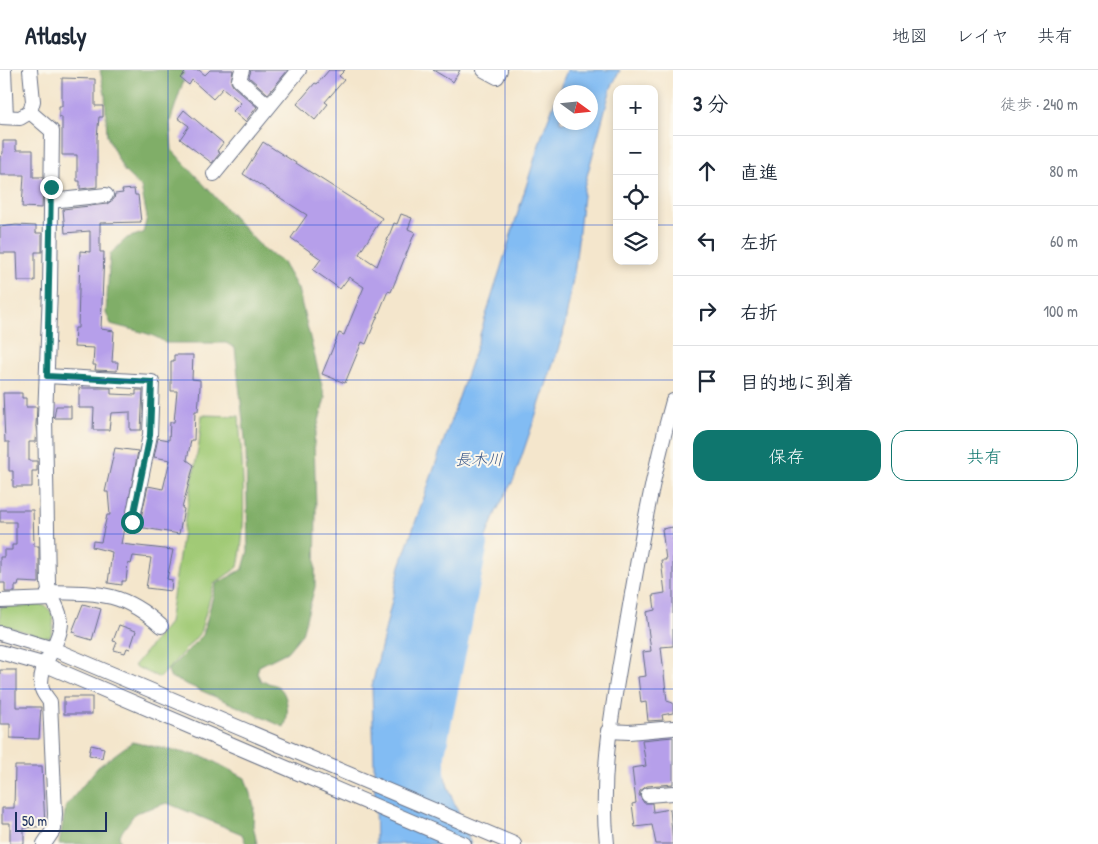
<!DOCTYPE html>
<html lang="ja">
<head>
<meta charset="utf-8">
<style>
  :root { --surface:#fff; --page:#f2f2f3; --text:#1f2937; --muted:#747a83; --line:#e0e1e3; --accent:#0f766e }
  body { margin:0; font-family:"Patrick Hand","Klee One",sans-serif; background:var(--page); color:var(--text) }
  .controls { position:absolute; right:15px; top:15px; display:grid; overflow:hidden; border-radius:10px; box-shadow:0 2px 8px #0003 }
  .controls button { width:45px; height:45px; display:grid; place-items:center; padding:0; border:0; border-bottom:1px solid var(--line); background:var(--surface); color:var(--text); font:25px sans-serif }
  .compass { position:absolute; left:553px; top:15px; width:45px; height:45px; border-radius:50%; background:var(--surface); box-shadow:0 2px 8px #0003; rotate:105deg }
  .scale { position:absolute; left:15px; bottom:12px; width:92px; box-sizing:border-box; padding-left:5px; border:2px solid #1b2f5e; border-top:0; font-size:14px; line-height:18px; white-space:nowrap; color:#1b2f5e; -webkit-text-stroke:4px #fbf7ec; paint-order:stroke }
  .stop { position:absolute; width:15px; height:15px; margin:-11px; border:4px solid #0f766e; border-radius:50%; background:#fff }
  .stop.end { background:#0f766e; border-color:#fff; box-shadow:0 1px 5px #0008 }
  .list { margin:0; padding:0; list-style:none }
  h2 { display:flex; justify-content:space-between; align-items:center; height:65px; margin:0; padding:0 20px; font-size:21px }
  h2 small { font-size:16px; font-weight:400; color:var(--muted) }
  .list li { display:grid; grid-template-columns:32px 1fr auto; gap:15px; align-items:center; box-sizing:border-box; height:70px; padding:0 20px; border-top:1px solid var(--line) }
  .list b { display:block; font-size:19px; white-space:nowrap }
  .list em { font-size:16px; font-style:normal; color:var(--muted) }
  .actions { display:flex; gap:10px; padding:15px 20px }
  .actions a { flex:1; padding:11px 0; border:1px solid var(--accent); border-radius:15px; text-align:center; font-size:18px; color:var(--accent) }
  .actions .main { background:var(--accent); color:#fff }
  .icon { flex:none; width:28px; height:28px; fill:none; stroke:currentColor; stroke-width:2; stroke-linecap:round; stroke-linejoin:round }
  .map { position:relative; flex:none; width:673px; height:774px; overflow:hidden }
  header { display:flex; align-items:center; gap:30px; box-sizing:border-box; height:70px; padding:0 25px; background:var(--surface); border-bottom:1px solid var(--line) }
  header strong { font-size:24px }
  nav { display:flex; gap:28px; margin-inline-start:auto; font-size:18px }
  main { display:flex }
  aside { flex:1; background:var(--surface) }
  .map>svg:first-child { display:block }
  .green { fill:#a1ca76; stroke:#5e7c6a }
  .forest { fill:#80ae67; stroke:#4e6e62 }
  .water { fill:#82bcf3; stroke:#4e76a8; fill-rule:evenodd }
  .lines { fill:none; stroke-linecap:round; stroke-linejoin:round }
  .river { stroke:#82bcf3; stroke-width:22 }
  .building { fill:#b69fea }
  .minor-casing { stroke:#676f84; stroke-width:16 }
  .minor { stroke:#fff; stroke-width:14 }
  .route { stroke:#0f766e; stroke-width:6 }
  .grid { fill:none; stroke:#1d4ed8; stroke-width:1; stroke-opacity:0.55 }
  .labels { text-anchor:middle; stroke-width:4; stroke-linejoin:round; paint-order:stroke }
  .water-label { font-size:16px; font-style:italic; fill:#3a598b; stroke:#fbf7ec }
</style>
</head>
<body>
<header>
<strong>Atlasly</strong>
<nav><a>地図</a><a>レイヤ</a><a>共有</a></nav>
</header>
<main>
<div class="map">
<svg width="673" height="774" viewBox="0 0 673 774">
  <rect width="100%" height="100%" fill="#fbf7ec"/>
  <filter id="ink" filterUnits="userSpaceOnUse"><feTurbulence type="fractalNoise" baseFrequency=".02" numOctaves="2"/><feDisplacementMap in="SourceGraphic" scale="10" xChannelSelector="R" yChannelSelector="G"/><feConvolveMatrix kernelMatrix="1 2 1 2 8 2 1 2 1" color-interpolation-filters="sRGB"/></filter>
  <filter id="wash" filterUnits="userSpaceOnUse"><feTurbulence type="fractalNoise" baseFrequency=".0096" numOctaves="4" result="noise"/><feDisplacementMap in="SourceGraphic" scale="20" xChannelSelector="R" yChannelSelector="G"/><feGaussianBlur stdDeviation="1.12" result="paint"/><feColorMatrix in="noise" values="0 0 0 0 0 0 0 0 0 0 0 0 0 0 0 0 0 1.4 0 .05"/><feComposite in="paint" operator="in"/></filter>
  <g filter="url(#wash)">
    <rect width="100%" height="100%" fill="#f4e6cc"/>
    <!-- green -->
    <g class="green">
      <path d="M202 345 239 346C242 394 248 451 238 497L214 514 200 563 160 608 134 596 169 553 183 460 199 374Z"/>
      <path d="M42 535C56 540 55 554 50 567H42L0 554V537Z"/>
    </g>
    <!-- forest -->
    <g class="forest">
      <path d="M100 0H184V9L170 52 172 80 264 180 282 191 298 219 325 328 314 370 316 439 315 517 302 564 287 582 259 596 257 603 261 611C267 613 276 614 280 618 289 626 289 648 284 657L170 607 168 600 203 565 216 514 243 499 248 481 246 378 235 278 226 273H165C155 263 127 259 111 254L106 243 110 184 127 168 143 163 147 147 141 117 124 101 107 66 105 24Z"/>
      <polygon points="132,672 205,687 245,708 254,736 253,755 257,774 246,774 242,764 167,733 135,743 119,766 121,774 59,774 66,736 98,697"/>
    </g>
    <!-- water -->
    <path class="water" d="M567 0H620L611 18 584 117 575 197 563 265 514 409 496 442 455 544 429 655 449 720 471 774H376L372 616 400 496 473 287 542 65ZM560 22H590V52H560Z"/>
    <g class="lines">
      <!-- river -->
      <polyline class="river" points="434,706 434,684 477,474"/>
    </g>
    <g id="blocks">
      <!-- building -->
      <g class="building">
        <polygon points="182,0 199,0 205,5 210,0 233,0 231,12 233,16 257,37 245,52 233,41 241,33 223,18 213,29 192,10 189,15 180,8 185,3"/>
        <polygon points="251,0 288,0 268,24 249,7"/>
        <polygon points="329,0 345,0 339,6 344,10 325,32 328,34 315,50 297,34 315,13 317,14"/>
        <polygon points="433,0 460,0 453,12"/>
        <polygon points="62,8 95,9 95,36 103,36 103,47 99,47 97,67 97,117 80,119 80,111 77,111 77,85 62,85 62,47 59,47 59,36 62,36"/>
        <polygon points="184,40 223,73 217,81 220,83 212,93 180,69 189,56 178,48"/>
        <polygon points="3,71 16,71 16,80 33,80 33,107 43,107 42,138 22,137 24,105 0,105 0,87 3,83"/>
        <polygon points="263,72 382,148 359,184 377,196 394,153 397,154 401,144 412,148 408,159 415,162 391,222 388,221 366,274 362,272 345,313 322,304 339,263 344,265 364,217 349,207 340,219 313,200 321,189 291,168 307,145 243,104"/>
        <polygon points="134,119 135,125 138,125 141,152 100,153 100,182 104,182 101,259 114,261 112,292 118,292 117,301 95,300 96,295 93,295 94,278 74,277 75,258 78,258 80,181 90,182 90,161 65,163 63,139 107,134 114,129 115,124 123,123 122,120"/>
        <polygon points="16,155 36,156 36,163 42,163 42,182 35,182 35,211 18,211 17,183 0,183 0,157"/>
        <polygon points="174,285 193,285 192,309 200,310 200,317 198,341 195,341 194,370 191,370 187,390 194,395 182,438 184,439 179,464 139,457 148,416 163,419 170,390 154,387 158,368 169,370 170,352 174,352 177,321 171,321 171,291 174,291"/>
        <polygon points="79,318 111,318 111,324 136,325 136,320 143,320 141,360 130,360 130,342 111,343 109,360 93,360 94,338 79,338"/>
        <polygon points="3,323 22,323 22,328 26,328 26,337 37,337 35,372 29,372 29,391 37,391 37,401 32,401 32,417 13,417 13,401 9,401 9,372 5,372"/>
        <polygon points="56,336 71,336 71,348 54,348"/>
        <polygon points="115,378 138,381 121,474 173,480 167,509 172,510 171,521 146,518 151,488 133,486 131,494 128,493 126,511 122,511 122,515 108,513 112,482 92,477 93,471 101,472 107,445 110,445 108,422 105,422"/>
        <polygon points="0,440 33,440 34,476 39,476 39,513 19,512 18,516 15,516 15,522 5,522 5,513 0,513 0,487 4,487 4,480 12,480 12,475 16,475 16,452 0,452"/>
        <polygon points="673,457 673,576 661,577 667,631 673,633 673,643 662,645 663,650 648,651 646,632 641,633 638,607 646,606 643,582 651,581 646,542 655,540 653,525 665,523 661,490 666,490 662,459"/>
        <polygon points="83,534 101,539 92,570 75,565 76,563 72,562"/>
        <polygon points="119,555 136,561 130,579 127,578 125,583 114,580 117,572 113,571"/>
        <polygon points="0,600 16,600 16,637 41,637 39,669 10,668 10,654 0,654"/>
        <rect x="64" y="627" width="28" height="17"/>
        <polygon points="673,667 673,714 647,716 640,721 639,725 644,733 652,733 653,742 670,739 673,774 656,774 652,755 635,757 632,734 636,733 632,698 646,696 642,670"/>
        <polygon points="91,675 104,678 102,688 89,685"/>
        <polygon points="15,696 42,696 45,756 24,758 24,774 10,774 10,753 2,753 2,738 14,738"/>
      </g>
    </g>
  </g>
  <g filter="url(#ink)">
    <use href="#blocks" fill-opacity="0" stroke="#676f84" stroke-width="1"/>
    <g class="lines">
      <!-- minor casing -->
      <g class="minor-casing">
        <g id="minor">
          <polyline points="4,0 6,47"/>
          <polyline points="242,0 239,10 269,36"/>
          <polyline points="484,0 497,7 500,0"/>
          <path d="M30 42 52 61 50 220 45 347 48 513C49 527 60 538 61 552 61 575 36 596 42 619 43 623 47 628 50 632L55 744 54 759 44 774"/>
          <polyline points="0,47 20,48 30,42 33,31 30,0"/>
          <polyline points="214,104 299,0"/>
          <polyline points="51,131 106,125"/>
          <polyline points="47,306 152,312 150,365 132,452"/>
          <path d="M48 522C98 523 122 521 161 556"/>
          <polyline points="0,531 52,529"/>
          <polyline points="0,563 53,579 514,774"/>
          <polyline points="0,582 46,595 464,774"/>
          <polyline points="608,661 629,662 673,658"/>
          <polyline points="648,725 673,723"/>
          <path d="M607 774C599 701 614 630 626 559 639 482 652 405 673 331"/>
        </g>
      </g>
      <!-- minor -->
      <use href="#minor" class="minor"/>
    </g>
  </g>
  <g class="lines" filter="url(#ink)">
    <!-- route -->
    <polyline class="route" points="51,117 47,306 152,312 150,365 132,452"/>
  </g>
  <!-- grid -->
  <path class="grid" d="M168 0V774M336 0V774M505 0V774M0 155H617M654 155H673M0 310H673M0 464H673M0 619H673"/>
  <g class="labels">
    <!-- water labels -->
    <g class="water-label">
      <text x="479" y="395">長木川</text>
    </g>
  </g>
</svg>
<div class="controls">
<button>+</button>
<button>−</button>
<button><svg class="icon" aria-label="locate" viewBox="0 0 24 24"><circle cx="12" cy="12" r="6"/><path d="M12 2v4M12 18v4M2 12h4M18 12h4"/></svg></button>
<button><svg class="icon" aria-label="layers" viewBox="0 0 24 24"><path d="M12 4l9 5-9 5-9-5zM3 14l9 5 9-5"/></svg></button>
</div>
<svg class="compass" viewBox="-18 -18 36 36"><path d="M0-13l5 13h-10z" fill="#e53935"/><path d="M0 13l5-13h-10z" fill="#747a83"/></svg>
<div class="scale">50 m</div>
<div class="stop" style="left:132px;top:452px"></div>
<div class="stop end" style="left:51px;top:117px"></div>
</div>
<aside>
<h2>3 分<small>徒歩 · 240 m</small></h2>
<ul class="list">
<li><svg class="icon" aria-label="ahead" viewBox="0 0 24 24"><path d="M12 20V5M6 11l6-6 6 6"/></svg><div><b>直進</b></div><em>80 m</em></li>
<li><svg class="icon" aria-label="left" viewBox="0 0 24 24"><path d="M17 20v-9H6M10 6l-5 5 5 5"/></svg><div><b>左折</b></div><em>60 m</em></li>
<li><svg class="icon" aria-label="right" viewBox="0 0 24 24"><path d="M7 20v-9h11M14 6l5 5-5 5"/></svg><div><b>右折</b></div><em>100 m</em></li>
<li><svg class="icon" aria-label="arrive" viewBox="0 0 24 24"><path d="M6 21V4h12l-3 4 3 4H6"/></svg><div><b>目的地に到着</b></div></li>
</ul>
<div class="actions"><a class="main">保存</a><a>共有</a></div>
</aside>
</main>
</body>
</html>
